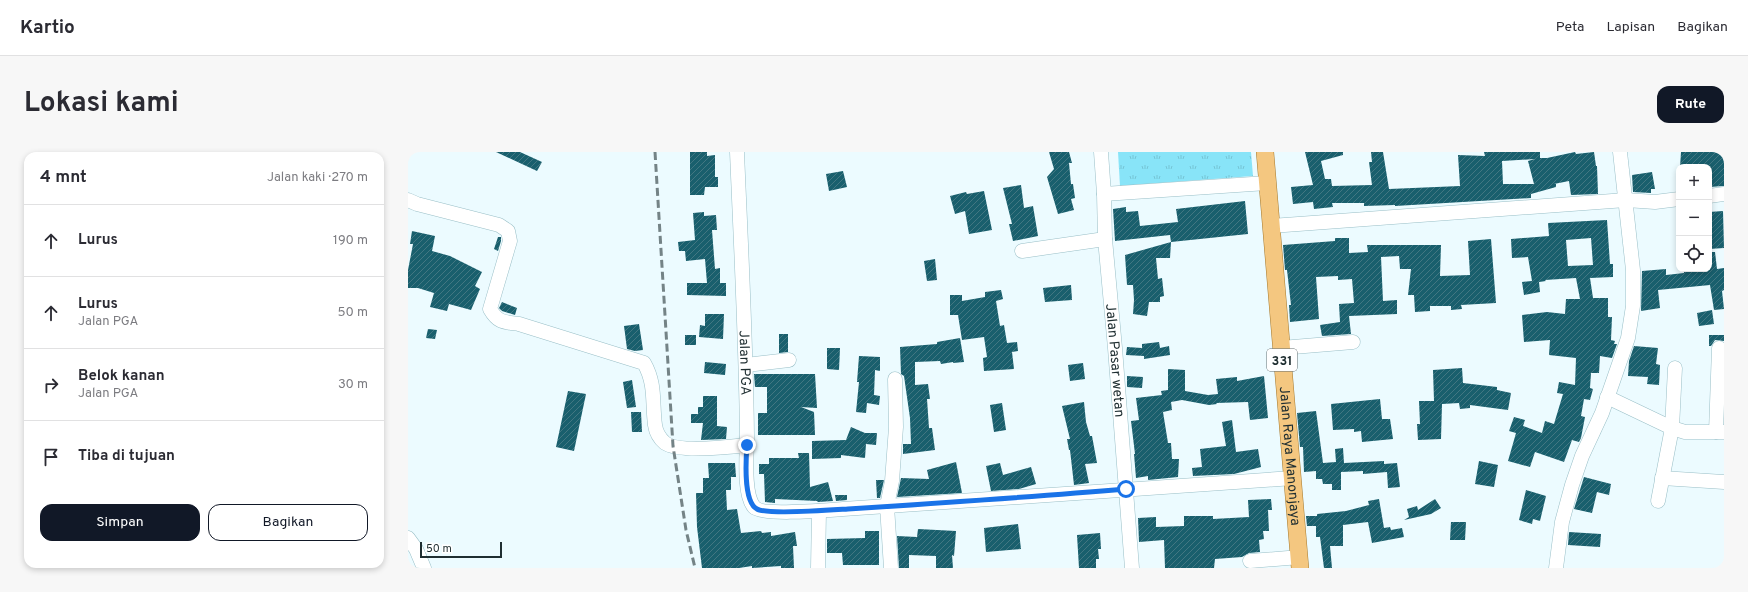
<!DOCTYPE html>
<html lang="id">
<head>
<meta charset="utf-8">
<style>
  :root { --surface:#fff; --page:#f7f7f7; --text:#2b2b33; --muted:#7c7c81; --line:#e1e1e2; --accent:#111827 }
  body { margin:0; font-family:Overpass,sans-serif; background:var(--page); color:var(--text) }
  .controls { position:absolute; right:12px; top:12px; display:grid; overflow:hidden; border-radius:8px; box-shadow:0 2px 6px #0003 }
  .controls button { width:36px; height:36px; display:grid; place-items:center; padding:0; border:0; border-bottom:1px solid var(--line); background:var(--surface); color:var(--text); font:20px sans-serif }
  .scale { position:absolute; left:12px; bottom:10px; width:82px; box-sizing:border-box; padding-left:4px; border:2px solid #1f2e31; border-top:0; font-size:11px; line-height:14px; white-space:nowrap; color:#1f2e31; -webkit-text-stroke:3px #fff; paint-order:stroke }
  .stop { position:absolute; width:12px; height:12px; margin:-9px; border:3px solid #1a73e8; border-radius:50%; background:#fff }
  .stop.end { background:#1a73e8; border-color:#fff; box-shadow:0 1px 4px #0008 }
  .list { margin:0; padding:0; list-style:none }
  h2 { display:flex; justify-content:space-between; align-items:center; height:52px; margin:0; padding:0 16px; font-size:17px }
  h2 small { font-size:13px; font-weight:400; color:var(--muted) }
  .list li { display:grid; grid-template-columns:26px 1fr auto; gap:12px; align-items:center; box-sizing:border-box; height:72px; padding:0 16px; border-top:1px solid var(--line) }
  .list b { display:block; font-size:15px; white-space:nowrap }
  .list p { margin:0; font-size:13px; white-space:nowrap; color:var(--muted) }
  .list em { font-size:13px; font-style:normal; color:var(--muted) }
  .actions { display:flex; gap:8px; padding:12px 16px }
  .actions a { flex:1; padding:9px 0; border:1px solid var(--accent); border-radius:12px; text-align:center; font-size:14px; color:var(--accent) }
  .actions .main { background:var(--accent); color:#fff }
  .icon { flex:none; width:22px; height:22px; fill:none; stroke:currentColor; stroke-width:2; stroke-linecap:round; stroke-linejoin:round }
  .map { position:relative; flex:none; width:1316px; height:416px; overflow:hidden; border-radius:12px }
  header { display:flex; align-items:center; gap:24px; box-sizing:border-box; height:56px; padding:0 20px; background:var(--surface); border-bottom:1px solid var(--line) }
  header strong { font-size:19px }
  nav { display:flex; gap:22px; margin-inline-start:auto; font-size:14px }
  .intro { display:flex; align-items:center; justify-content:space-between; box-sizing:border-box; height:96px; padding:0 24px }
  h1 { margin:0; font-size:28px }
  .button { padding:10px 18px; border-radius:12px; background:var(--accent); color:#fff; font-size:14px; font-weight:700 }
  main { display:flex; gap:24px; padding:0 24px }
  aside { flex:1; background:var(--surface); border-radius:12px; box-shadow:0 2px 6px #0003 }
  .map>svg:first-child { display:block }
  .park { fill:url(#park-tufts) }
  .building { fill:url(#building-hatch); fill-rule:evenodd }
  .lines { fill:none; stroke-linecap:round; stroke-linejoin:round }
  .minor-casing { stroke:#99bfc7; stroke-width:15 }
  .major-casing { stroke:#a5792d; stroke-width:18 }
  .minor { stroke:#fff; stroke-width:14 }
  .major { stroke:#f4c780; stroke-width:17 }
  .rail { stroke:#748386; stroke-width:3; stroke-dasharray:8 4; stroke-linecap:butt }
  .route { stroke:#1a73e8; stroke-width:5 }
  .labels { text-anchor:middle; stroke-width:4; stroke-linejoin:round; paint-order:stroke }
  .shield { fill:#fff; stroke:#626d6f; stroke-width:1 }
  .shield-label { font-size:13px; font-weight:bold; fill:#1f2e31 }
  .street-label { font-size:14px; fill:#1f2e31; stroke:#fff }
</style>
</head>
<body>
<header>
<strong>Kartio</strong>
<nav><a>Peta</a><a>Lapisan</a><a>Bagikan</a></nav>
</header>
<div class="intro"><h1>Lokasi kami</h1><a class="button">Rute</a></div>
<main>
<aside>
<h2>4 mnt<small>Jalan kaki · 270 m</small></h2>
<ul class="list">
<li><svg class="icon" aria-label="ahead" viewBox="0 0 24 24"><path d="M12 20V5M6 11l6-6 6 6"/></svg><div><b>Lurus</b></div><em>190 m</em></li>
<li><svg class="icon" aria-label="ahead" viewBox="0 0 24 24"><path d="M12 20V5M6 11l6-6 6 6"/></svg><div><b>Lurus</b><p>Jalan PGA</p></div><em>50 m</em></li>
<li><svg class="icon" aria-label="right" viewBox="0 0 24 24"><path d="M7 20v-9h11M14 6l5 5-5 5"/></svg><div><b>Belok kanan</b><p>Jalan PGA</p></div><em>30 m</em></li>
<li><svg class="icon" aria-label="arrive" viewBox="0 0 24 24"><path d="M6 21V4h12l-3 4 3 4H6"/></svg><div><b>Tiba di tujuan</b></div></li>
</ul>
<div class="actions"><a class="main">Simpan</a><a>Bagikan</a></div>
</aside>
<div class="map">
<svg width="1316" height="416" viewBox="0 0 1316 416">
  <defs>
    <pattern id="park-tufts" width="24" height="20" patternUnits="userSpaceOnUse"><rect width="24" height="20" fill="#88e4f8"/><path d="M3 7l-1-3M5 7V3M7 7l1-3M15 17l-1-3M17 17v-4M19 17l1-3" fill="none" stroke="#75c4d5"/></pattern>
    <pattern id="building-hatch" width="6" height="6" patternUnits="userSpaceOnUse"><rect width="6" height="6" fill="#195f6d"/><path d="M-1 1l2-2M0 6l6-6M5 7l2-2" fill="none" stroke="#427782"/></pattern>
  </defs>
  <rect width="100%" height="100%" fill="#ecfbff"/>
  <!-- park -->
  <polygon class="park" points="710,0 843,0 845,24 712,34"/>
  <!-- building -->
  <g class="building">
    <polygon points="88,0 112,0 134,10 129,19"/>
    <polygon points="282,0 299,0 299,4 307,3 307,25 310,25 310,35 297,35 296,43 282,43"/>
    <polygon points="641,0 661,0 664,11 661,11 663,32 665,32 667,46 663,47 666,58 650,62 639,25 646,17"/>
    <path d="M897 0H935V3L913 9 917 27H923L924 34 964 33 961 10H964L963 0H975L981 37 1052 34 1050 3 1077 4 1076 0H1132V6H1139L1167 0 1168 2 1186 0 1188 14H1189L1190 42 1163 43 1161 29 1146 32H1148V35L1123 42V46L987 54V53L956 54V51H924L925 55 906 57 905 50 885 52 883 35 905 33ZM1127 7 1120 9 1126 32H1095L1094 9Z"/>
    <polygon points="1273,0 1316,0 1316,34 1301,35 1301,15 1272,15"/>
    <polygon points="435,19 439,35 421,39 418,22"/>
    <polygon points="1244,20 1247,37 1243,37 1243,41 1225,40 1224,23"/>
    <polygon points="613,33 616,56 625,54 630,84 605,89 601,72 604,72 595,36"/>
    <polygon points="576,39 584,78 561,82 557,59 547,62 542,44 558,40 559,42"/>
    <polygon points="837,49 840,82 763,90 762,83 707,89 705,57 718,55 718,60 730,59 732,74 770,70 768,57"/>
    <polygon points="1315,59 1316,96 1301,97 1301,60"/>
    <polygon points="296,60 296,64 308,63 309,78 304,78 307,117 312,116 312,131 318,131 318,144 279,143 279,131 299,131 297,107 278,109 277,99 271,99 270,90 287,88 285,61"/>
    <path d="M1199 68 1202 112H1205V125L1182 126 1185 146H1200V165H1204L1203 188 1207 189 1206 192H1209L1204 206 1192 204 1191 221H1183L1182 236 1185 237 1182 248 1176 247 1173 264 1177 265 1173 286 1171 290 1164 288 1156 310 1127 300 1122 315 1100 309 1108 281 1101 279 1106 265 1117 268 1115 274 1134 281 1137 269 1146 272 1155 242 1149 241 1151 230 1167 233 1168 206 1141 203 1142 188 1116 190 1114 163 1139 160 1157 162 1158 147H1172L1168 126 1137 128 1138 129 1131 130 1132 140 1116 143 1114 130 1124 129 1120 105 1104 106 1103 87 1141 84 1140 71ZM1183 86 1185 113 1160 114 1158 88Z"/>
    <polygon points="4,79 27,84 24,99 42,104 74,120 67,134 72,137 63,158 41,152 39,159 22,155 26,141 10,136 0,136 0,118 5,92 2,92"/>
    <polygon points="90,85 93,85 93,89 90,99 86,97"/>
    <polygon points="927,86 941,86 941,101 960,100 959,93 1033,93 1032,124 1062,123 1060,89 1083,87 1088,151 1053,153 1054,157 1043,158 1043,154 1022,154 1022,159 1007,160 1006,143 1000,143 1003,117 992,117 991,104 973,105 975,149 989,148 989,162 941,164 943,182 914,184 912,173 932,170 931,152 946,151 944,127 930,128 930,124 908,125 911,167 882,170 881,153 883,153 879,118 877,118 875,93 927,89"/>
    <polygon points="763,90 762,106 748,106 750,127 754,126 756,144 752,145 752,150 741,150 739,164 725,162 726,148 725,133 719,133 717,103"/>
    <polygon points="1301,100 1307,100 1309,117 1316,116 1316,138 1314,139 1316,157 1306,158 1302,133 1250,138 1252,156 1233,159 1234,119 1258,117 1258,123 1276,121 1276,117 1301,117"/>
    <polygon points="527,107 529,128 519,129 516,109"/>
    <polygon points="663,133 664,148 637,150 635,136"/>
    <polygon points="593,138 595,147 588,149 592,174 596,173 599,191 609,190 610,199 604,200 606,217 576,219 575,206 579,205 576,185 554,188 550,163 542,163 542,143 554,143 554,149 577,145 577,140"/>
    <polygon points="94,150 109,156 107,163 94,159 91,156"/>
    <polygon points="1304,158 1306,172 1291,174 1289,161"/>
    <polygon points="297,162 316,162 315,187 291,185 292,173 297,174"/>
    <polygon points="231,172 235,198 227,199 219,197 216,174"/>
    <polygon points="20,177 29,178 27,187 18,186"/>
    <polygon points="371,182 380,182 380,200 371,201"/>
    <rect x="277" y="183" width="11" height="10"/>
    <polygon points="1301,183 1316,183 1316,189 1307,188 1303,194 1301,194"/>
    <polygon points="552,186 556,210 545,211 545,210 533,212 532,209 507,210 507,233 520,232 522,247 519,247 521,276 524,276 527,298 495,302 495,292 503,292 502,266 496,224 493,222 492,195 529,192 529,190"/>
    <polygon points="751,190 752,196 761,194 762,203 736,207 736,204 718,203 719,195 734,196 734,192"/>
    <polygon points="1226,194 1250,196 1248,212 1252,213 1251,233 1239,232 1240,225 1220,224 1221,209"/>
    <polygon points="419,196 432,196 431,218 419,217"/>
    <polygon points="451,204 472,205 472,219 467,218 466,243 472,244 471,253 459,251 458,261 448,260 451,230 449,230"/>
    <polygon points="297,210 318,212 317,223 296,221"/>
    <polygon points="675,211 677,227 662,229 660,213"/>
    <polygon points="1054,216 1055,231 1089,235 1089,238 1103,241 1100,258 1062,253 1062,256 1052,257 1051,251 1034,252 1033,287 1010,288 1009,272 1012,272 1011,249 1026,249 1025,218"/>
    <polygon points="760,217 777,218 777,239 800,243 810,242 808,227 829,225 829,229 856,224 860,266 842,268 840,250 808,251 809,252 801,253 774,248 763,250 764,258 755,260 760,291 763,291 764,307 771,307 770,325 740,328 740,324 728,326 726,302 727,302 723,269 731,268 728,246 754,243 753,239 760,238"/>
    <polygon points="346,222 407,222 409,256 393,255 406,260 407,283 350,283 350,261 359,261 359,235 347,235"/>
    <polygon points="719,224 735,225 734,236 719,235"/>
    <polygon points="224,228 228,255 219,256 215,230"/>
    <polygon points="160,239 178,242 166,299 148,295"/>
    <polygon points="295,244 309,244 309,274 319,275 318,287 293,288 295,271 283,271 283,262 290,262 290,255 295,255"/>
    <polygon points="972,247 974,267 982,267 985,287 954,290 953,279 946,280 946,277 925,278 923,252"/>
    <polygon points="676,250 678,270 682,284 684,284 689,311 677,312 681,331 666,333 662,298 661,298 659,287 662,287 654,254"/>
    <polygon points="594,251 598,278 586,280 582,253"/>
    <polygon points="908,259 915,311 928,310 927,297 935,296 936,311 976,309 976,312 989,311 992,335 980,336 979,320 955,322 955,319 933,320 933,338 924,338 924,332 915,332 914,327 908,327 908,319 896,320 895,295 892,295 889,261"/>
    <polygon points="223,260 233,260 234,280 224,280"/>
    <polygon points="824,268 828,300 850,297 853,315 826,322 785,324 784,316 794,315 792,297 818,294 814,270"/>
    <polygon points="443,275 457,281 469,281 468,293 458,292 457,306 433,303 433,306 404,307 404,289 438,288"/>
    <polygon points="390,301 401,301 402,335 420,330 425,349 410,350 409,349 367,347 367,351 357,350 356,322 351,322 351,312 361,312 361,306 391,306"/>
    <polygon points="1071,309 1090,313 1086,335 1067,332"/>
    <polygon points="548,310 554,341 489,345 493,326 521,327 519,318"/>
    <polygon points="300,311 327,311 328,325 323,325 323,338 318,338 319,358 329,357 333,381 353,379 354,381 363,380 363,384 387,380 389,394 385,394 386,416 373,416 373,414 344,416 344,414 331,416 294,416 289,375 288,341 295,341 295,326 301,326"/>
    <polygon points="592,311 595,323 623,315 628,332 611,337 583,339 578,314"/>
    <polygon points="1176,325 1203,332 1201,343 1189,340 1184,361 1166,357"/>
    <polygon points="468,328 476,328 472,346 469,346"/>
    <polygon points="1118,338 1138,344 1132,369 1125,367 1124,372 1111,368"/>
    <polygon points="427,343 439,343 439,348 428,349"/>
    <polygon points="863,347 864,358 860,358 861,379 855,379 856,387 851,388 852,400 841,401 834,405 807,407 806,416 757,416 756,388 731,390 730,366 748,365 748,375 776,374 776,364 805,364 805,367 841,365 840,348"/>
    <polygon points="971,347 976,376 982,375 983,378 994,376 996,385 964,391 960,370 935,373 935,394 922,394 924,416 916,416 912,385 908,385 908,374 899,374 898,364 909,364 909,362 938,359 961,353 960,349"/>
    <polygon points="1027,347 1033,356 1023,362 996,368 1001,365 999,357 1009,354 1010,358"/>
    <polygon points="1043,370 1058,370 1057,388 1042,388"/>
    <polygon points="610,372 613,397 578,400 576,376"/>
    <polygon points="510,377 548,379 546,404 544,403 545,416 528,416 528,404 501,403 501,416 491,416 489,384 509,385"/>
    <polygon points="457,379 471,379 471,413 435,413 434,401 419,401 419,387 457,386"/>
    <polygon points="1161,380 1193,382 1192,395 1160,393"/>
    <polygon points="692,381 693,397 690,397 691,407 688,407 688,416 671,416 669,383"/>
  </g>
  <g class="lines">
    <!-- minor casing -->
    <g class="minor-casing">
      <g id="minor">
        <path id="s1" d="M329 0C333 95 338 189 339 284 339 301 335 342 346 355 354 364 420 358 435 357 585 348 735 336 885 326"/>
        <path id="s2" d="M693 0 696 42 697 87 707 196 724 416"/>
        <polyline points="696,42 859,31"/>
        <polyline points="1301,44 1316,42"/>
        <path d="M0 48 9 52 91 73 100 79 102 89 82 157C90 171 96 170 111 172L236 211C248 232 244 250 247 273 248 280 251 286 257 291 271 301 322 295 339 293"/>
        <polyline points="863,74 1218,48 1247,50 1271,47"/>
        <polyline points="614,99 697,87"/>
        <polyline points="873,196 945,190"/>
        <polyline points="338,213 381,208"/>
        <polyline points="1267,216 1264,276 1277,280 1316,280"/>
        <polyline points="1199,245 1264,276 1250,349"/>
        <polyline points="1308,280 1311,196"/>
        <polyline points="1254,326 1316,330"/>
        <polyline points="0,386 8,397 16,416"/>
        <polyline points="842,409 892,405"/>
        <polyline points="410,416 411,359"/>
        <polyline points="483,416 479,354 484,329 488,275 487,227"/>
        <polyline points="1148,416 1154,370 1164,333 1174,304 1194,261 1220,186 1225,154 1225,118 1212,0"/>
      </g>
    </g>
    <!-- major casing -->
    <g class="major-casing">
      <g id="major">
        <path id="s3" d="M857 0 892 416"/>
      </g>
    </g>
    <!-- minor -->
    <use href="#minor" class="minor"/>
    <!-- major -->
    <use href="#major" class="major"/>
    <!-- rail -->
    <polyline class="rail" points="247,0 265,294 278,378 287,416"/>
  </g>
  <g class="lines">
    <!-- route -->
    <path class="route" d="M339 293C338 306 335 350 349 357 359 363 424 358 440 357 533 351 625 345 718 337"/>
  </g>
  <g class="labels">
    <!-- shield labels -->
    <rect class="shield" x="859" y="197" width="30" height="22" rx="3"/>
    <g class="shield-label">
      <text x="874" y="213">331</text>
    </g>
    <!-- street labels -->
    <g class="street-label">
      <text dy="5" stroke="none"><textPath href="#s2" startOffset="209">Jalan Pasar wetan</textPath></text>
      <text dy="5" stroke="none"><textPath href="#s1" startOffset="211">Jalan PGA</textPath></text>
      <text dy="5" stroke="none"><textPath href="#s3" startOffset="305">Jalan Raya Manonjaya</textPath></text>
    </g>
  </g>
</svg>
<div class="controls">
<button>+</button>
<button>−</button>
<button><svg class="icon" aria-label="locate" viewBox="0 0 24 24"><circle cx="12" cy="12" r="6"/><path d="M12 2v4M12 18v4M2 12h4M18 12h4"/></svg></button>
</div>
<div class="scale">50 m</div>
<div class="stop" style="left:718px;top:337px"></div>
<div class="stop end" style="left:339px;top:293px"></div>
</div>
</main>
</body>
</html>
